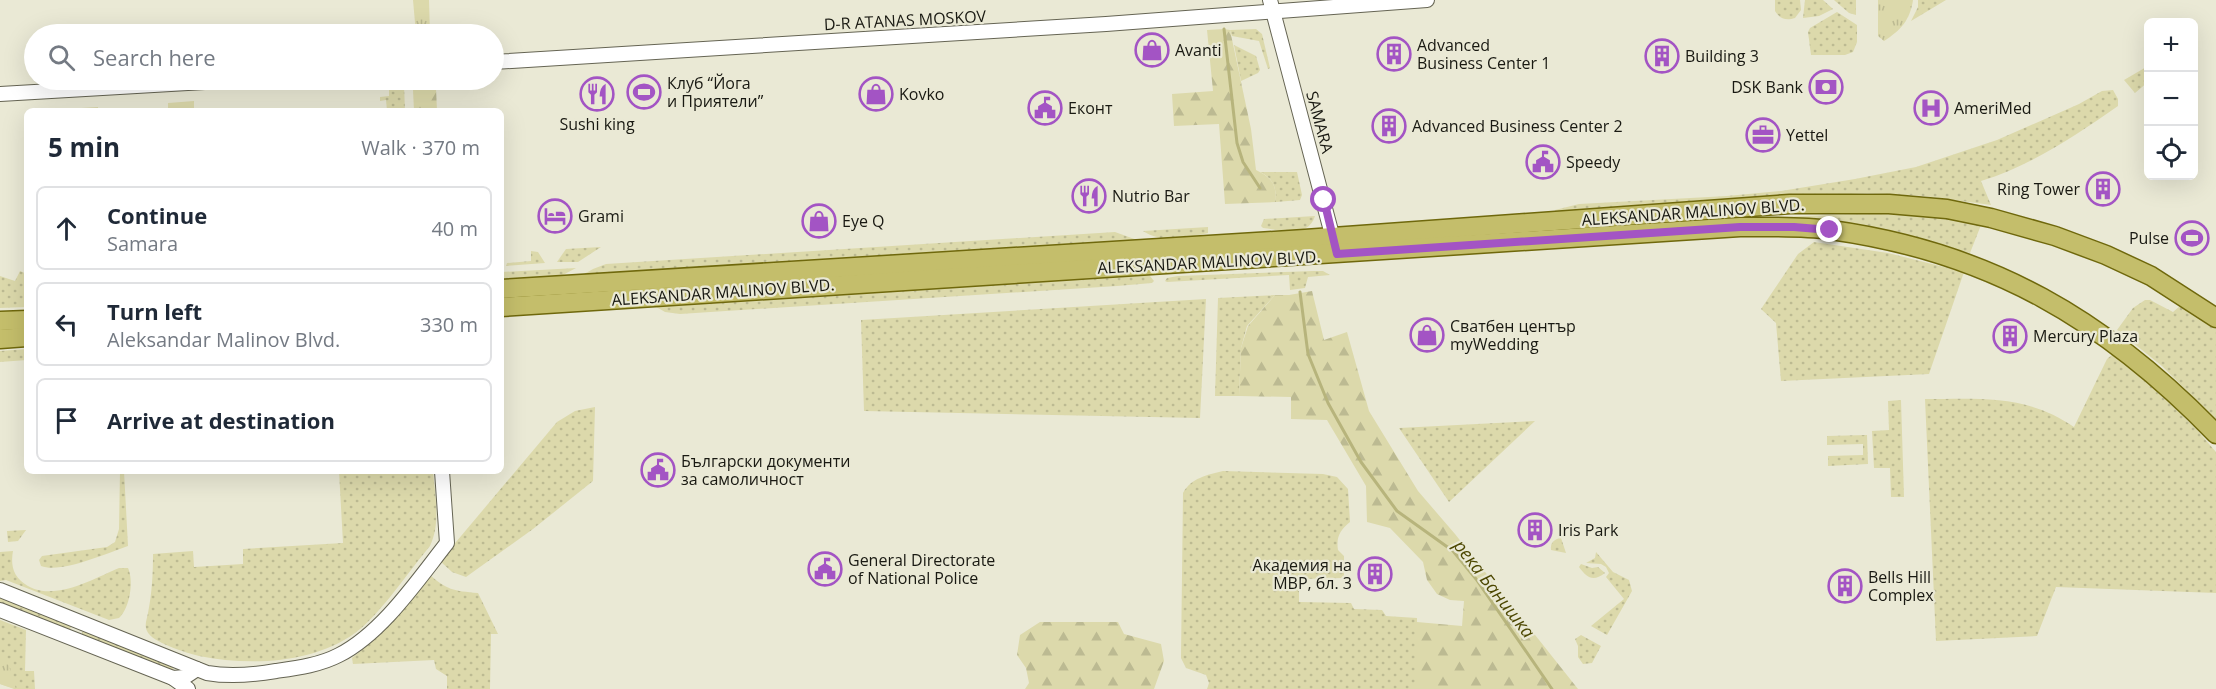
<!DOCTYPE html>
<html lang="en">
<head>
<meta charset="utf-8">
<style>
  :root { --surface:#fff; --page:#f2f2f3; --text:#1f2937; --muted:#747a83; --line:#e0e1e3 }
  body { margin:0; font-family:"Open Sans",sans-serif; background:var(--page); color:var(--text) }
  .controls { position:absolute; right:18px; top:18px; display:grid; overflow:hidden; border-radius:9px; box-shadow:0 6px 24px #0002 }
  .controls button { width:54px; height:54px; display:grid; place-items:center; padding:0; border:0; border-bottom:2px solid var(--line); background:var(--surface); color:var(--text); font:30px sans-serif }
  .stop { position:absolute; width:18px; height:18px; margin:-14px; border:4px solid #a354c4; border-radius:50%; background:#fff }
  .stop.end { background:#a354c4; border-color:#fff; box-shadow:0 2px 6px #0008 }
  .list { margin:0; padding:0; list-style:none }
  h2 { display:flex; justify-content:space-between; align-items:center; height:78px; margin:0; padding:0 24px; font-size:26px }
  h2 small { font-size:20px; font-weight:400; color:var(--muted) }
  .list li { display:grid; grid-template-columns:39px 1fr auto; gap:18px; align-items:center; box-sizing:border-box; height:84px; margin:0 12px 12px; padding:0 12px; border:2px solid var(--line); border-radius:9px }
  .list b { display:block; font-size:22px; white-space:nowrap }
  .list p { margin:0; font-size:20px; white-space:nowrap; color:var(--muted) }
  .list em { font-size:20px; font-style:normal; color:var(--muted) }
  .icon { flex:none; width:33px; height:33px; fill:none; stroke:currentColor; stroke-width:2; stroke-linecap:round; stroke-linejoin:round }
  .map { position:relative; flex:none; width:2216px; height:689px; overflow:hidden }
  .search { position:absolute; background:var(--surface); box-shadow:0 6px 24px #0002; left:24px; top:24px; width:480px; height:66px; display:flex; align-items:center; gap:15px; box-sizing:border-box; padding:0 21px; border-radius:33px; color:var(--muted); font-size:22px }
  .panel { position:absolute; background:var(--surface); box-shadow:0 6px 24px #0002; left:24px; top:108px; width:480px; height:366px; border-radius:9px }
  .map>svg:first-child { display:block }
  .grass { fill:url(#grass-dots) }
  .forest { fill:url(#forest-firs) }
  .park { fill:url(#park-tufts) }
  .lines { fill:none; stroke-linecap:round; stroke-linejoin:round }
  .stream { stroke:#b7b47c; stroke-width:3 }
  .minor-casing { stroke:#656453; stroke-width:16 }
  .major-casing { stroke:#6f680c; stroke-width:21 }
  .minor { stroke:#fff; stroke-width:14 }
  .major { stroke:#c4be6b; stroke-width:18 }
  .route { stroke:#a354c4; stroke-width:8 }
  .labels { text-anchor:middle; stroke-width:4.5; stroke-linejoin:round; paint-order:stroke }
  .street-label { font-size:16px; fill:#191912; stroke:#eae9d5 }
  .poi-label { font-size:16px; fill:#191912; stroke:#eae9d5; text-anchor:start }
  .water-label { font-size:18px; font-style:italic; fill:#4c4700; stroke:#eae9d5 }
</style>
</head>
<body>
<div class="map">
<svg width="2216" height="689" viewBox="0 0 2216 689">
  <defs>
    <pattern id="grass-dots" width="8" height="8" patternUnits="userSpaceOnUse" patternTransform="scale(1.5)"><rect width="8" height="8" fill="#dcd9ab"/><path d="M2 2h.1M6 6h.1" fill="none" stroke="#bcba92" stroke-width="1.8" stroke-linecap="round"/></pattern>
    <pattern id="forest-firs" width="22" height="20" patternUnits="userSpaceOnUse" patternTransform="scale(1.5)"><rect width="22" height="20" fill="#dcd9ab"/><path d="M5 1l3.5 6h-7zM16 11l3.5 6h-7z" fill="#bcba92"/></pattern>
    <pattern id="park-tufts" width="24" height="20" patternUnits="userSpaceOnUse" patternTransform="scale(1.5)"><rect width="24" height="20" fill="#dcd9ab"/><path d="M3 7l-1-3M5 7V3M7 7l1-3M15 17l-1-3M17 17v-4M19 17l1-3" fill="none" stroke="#bcba92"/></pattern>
  </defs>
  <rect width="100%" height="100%" fill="#eae9d5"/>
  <!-- grass -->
  <g class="grass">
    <path d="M1775 0H1800L1801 10 1795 18C1786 21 1780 19 1775 11Z"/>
    <polygon points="1805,0 1823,0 1833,9 1819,16 1803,18"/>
    <polygon points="1834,0 1856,0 1856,15 1849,13"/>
    <polygon points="1918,0 1946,0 1911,21 1918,7"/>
    <polygon points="1837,12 1857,25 1857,42 1853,52 1845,55 1811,55 1808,32 1810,28"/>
    <polygon points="1256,29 1262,34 1270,68 1268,69 1259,41 1232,36 1230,30"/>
    <polygon points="1234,45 1256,56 1260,70 1258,73 1241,81"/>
    <polygon points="2148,66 2148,82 2135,93 2124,80"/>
    <polygon points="397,85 404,85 405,111 387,111 386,100 380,101 380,97 389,96 389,87 397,87"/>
    <path d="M2113 90 2118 99V106C2075 136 2032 165 1981 181L1991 205 1924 196 1867 193 1556 214 1555 210 1579 204 1727 196 1781 191 1855 179 1916 167 1997 140 2079 104 2102 91Z"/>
    <polygon points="98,107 98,111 31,111"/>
    <path d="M1260 172H1297L1302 195 1300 200 1276 202C1276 187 1274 179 1260 172Z"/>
    <polygon points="1883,213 1942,217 1981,225 1970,253 1879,230 1723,219"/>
    <path d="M1315 216C1308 239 1280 230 1263 228L1261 226 1264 219Z"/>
    <path d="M1208 227V233C1187 238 1163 244 1143 231Z"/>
    <polygon points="1115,232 1140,241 579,277 593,269 606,264"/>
    <polygon points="1814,242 1888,253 1964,272 1929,374 1781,381 1776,323 1761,309 1798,254"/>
    <polygon points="601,247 578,262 557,262 566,249"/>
    <polygon points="531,251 538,252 545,263 506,266 507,263 531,261"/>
    <polygon points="576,268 561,276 501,280 501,272"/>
    <polygon points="20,271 27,274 27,307 0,308 0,276 15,281"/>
    <polygon points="1314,271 1323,271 1330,275 1308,277 1305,288 1290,290 1289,275 1167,282 1165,281 1167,278 1178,276"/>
    <polygon points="1107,276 1150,276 1154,281 1152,283 1117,286 680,314 665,312 653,305"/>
    <polygon points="1275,295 1247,326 1241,348 1239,396 1215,396 1218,298"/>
    <polygon points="1206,299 1200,418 864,411 861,320"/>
    <polygon points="2145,300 2150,300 2173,312 2181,305 2216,329 2216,420 2162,366 2117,330 2133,308"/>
    <polygon points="27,349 27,360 0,362 0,351"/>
    <path d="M2113 354 2150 384 2196 429 2216 452V593L2056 587 2037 636 1936 641 1925 399C1980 399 2026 394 2074 427L2107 359Z"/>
    <polygon points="1901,400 1904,497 1891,497 1890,468 1874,468 1872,431 1889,430 1888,401"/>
    <polygon points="595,407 593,481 533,529 466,577 452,572 440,561 557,422 575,411"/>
    <polygon points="1535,421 1449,502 1399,428"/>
    <polygon points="1867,435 1868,464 1828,466 1828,456 1863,455 1863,444 1827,445 1827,436"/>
    <path d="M120 471H124L128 546C107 553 61 574 41 566L39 560 42 556 107 547 115 542 119 529Z"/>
    <path d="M339 471H433C435 496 441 523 430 546 409 571 379 616 355 633 312 664 249 666 199 656 187 653 151 642 147 631 144 625 147 619 148 613 152 593 153 574 153 554L193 551 194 567 243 564V549L343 543Z"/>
    <path d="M1223 471 1323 474 1337 477 1348 489 1350 522C1340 530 1336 537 1338 550L1344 556V578L1299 579V602L1351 603 1354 609 1382 610 1386 616 1417 618V689H1207L1209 683 1206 675 1186 668 1181 658 1183 493C1191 478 1207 475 1223 471Z"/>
    <polygon points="26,530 18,541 8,542 7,531"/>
    <path d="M1561 538 1566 553 1551 550C1550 543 1554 539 1561 538Z"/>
    <path d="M13 551C11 562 12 573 21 581 49 606 92 579 119 568H128C134 581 130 608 119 618L109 620 6 580 0 581V552Z"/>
    <polygon points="1596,552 1613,572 1629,580 1632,591 1607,635 1591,626 1624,599 1606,577 1609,573 1606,567 1601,564 1586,563 1595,558"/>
    <path d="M1581 564 1592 568 1598 567 1605 573C1593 582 1587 578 1579 567Z"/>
    <path d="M428 573C446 590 454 591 478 593L498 634H491L490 689H447V676L436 669 434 660 353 664 352 658 380 635Z"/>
    <polygon points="0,597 70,625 71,628 68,630 0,604"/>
    <polygon points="0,620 26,630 25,671 34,671 35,689 14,689 0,684"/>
    <polygon points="85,630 172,665 173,669 172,671 82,636 82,632"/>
    <polygon points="1581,635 1601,646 1592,663 1583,664 1578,657 1578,646 1575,639"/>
  </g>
  <!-- forest -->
  <g class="forest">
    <path d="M1224 29 1230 30 1251 129 1256 170C1272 178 1276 183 1276 202L1225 204 1219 124 1174 126 1172 94 1213 91 1207 30Z"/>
    <polygon points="436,88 437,111 414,111 413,90"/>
    <polygon points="1312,291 1324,340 1347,332 1369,411 1418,491 1455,534 1578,689 1417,689 1417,622 1462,626 1464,601 1450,600 1437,594 1427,580 1423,562 1390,528 1367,522 1366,486 1327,420 1291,419 1291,397 1239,396 1241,348 1248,326 1275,295 1289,295"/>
    <polygon points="1040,622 1118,622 1124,634 1161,644 1164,661 1154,689 1025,689 1029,683 1026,668 1017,655 1020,635"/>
  </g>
  <!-- park -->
  <g class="park">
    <polygon points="413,0 429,0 430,34 416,34"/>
    <path d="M1878 0H1913C1910 20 1901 30 1884 41L1878 36Z"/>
    <polygon points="194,101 194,111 168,111 168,103"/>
    <polygon points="0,655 9,666 16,689 0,684"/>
  </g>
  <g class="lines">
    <!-- stream -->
    <g class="stream">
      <polyline points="1224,29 1237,143 1243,162 1260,188"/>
      <polyline points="1300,292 1308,354 1328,403 1361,462 1397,511 1453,551 1476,579 1552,689"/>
    </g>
    <!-- minor casing -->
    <g class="minor-casing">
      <g id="minor">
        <polyline points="1270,0 1335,246"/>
        <polyline points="494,62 1106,24 1427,0"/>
        <polyline points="0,94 239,80"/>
        <path d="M0 590 207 673C230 677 253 675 276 671 297 668 320 665 339 655 382 633 417 581 447 543L442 471"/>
        <polyline points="0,610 173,678 185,677 197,669"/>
        <polyline points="173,678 188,689"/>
      </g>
    </g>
    <!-- major casing -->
    <g class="major-casing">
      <g id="major">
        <polyline points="501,289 1305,239 1790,204 1889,204 1947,209 1991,218 2055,236 2106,255 2151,276 2216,318"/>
        <path d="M501 307 1740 227C1770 227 1801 226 1831 230 1990 252 2106 320 2216 434"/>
        <polyline points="0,321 27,320"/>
        <polyline points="0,339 27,337"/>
      </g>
    </g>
    <!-- minor -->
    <use href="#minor" class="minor"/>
    <!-- major -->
    <use href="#major" class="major"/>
  </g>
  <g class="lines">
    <!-- route -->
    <polyline class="route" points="1324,200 1337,254 1740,227 1794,227 1830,230"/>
  </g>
  <!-- icons -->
  <defs>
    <g id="shop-ring" transform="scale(1.725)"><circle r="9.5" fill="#eae9d5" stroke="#a354c4" stroke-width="1.5"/><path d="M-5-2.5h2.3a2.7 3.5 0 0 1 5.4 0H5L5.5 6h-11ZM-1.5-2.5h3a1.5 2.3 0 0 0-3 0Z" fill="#a354c4"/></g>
    <g id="building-ring" transform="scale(1.725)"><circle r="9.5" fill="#eae9d5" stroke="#a354c4" stroke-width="1.5"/><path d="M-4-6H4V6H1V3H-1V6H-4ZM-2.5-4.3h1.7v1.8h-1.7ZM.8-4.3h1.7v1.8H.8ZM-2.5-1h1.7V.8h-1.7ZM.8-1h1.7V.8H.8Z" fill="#a354c4"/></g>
    <g id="bank-ring" transform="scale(1.725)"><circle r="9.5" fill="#eae9d5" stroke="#a354c4" stroke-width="1.5"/><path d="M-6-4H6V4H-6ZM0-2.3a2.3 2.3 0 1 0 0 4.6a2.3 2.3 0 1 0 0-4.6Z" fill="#a354c4"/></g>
    <g id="stadium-ring" transform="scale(1.725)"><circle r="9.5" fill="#eae9d5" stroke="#a354c4" stroke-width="1.5"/><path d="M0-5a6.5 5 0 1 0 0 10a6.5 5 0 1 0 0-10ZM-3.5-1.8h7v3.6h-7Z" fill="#a354c4"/></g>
    <g id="restaurant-ring" transform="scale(1.725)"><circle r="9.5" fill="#eae9d5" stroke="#a354c4" stroke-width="1.5"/><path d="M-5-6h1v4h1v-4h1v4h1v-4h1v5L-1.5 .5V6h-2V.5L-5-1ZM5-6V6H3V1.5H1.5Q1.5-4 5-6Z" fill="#a354c4"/></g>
    <g id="civic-ring" transform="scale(1.725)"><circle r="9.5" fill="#eae9d5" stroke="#a354c4" stroke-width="1.5"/><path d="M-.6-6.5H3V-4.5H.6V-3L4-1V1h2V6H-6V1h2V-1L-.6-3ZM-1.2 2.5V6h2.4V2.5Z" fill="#a354c4"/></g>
    <g id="hospital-ring" transform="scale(1.725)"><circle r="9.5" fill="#eae9d5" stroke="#a354c4" stroke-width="1.5"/><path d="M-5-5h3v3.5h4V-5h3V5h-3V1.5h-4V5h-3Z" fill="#a354c4"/></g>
    <g id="office-ring" transform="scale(1.725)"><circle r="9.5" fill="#eae9d5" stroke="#a354c4" stroke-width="1.5"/><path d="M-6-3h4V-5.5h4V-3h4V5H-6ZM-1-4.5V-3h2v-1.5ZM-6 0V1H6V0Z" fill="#a354c4"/></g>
    <g id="hotel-ring" transform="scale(1.725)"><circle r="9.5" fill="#eae9d5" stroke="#a354c4" stroke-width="1.5"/><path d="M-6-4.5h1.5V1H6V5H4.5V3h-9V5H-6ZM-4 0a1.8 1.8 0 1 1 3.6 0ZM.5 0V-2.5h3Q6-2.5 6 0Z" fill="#a354c4"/></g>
  </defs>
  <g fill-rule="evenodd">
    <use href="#shop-ring" x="1152" y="50"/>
    <use href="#building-ring" x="1394" y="54"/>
    <use href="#building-ring" x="1662" y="56"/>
    <use href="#bank-ring" x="1826" y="87"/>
    <use href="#stadium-ring" x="644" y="92"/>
    <use href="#restaurant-ring" x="597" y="94"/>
    <use href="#shop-ring" x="876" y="94"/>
    <use href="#civic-ring" x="1045" y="108"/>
    <use href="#hospital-ring" x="1931" y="108"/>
    <use href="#building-ring" x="1389" y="126"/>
    <use href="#office-ring" x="1763" y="135"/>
    <use href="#civic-ring" x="1543" y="162"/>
    <use href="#building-ring" x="2103" y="189"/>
    <use href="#restaurant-ring" x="1089" y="196"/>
    <use href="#hotel-ring" x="555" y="216"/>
    <use href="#shop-ring" x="819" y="221"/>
    <use href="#stadium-ring" x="2192" y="238"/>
    <use href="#shop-ring" x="1427" y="335"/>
    <use href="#building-ring" x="2010" y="336"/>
    <use href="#civic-ring" x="658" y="470"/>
    <use href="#building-ring" x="1535" y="530"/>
    <use href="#civic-ring" x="825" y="569"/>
    <use href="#building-ring" x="1375" y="574"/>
    <use href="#building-ring" x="1845" y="586"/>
  </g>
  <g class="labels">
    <!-- street labels -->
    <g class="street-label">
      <text transform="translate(905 20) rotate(-3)" y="6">D-R ATANAS MOSKOV</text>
      <text transform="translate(1320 122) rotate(75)" y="6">SAMARA</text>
      <text transform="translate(1693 212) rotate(-4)" y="6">ALEKSANDAR MALINOV BLVD.</text>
      <text transform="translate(1209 262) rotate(-3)" y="6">ALEKSANDAR MALINOV BLVD.</text>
      <text transform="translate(723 292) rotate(-4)" y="6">ALEKSANDAR MALINOV BLVD.</text>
    </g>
    <!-- poi labels -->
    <g class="poi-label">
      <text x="1417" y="51">Advanced<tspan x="1417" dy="18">Business Center 1</tspan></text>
      <text x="1175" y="56">Avanti</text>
      <text x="1685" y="62">Building 3</text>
      <text x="667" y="89">Клуб “Йога<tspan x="667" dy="18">и Приятели”</tspan></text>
      <text x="1803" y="93" text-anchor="end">DSK Bank</text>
      <text x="899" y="100">Kovko</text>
      <text x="1068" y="114">Еконт</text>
      <text x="1954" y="114">AmeriMed</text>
      <text x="597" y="130" text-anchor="middle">Sushi king</text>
      <text x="1412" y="132">Advanced Business Center 2</text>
      <text x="1786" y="141">Yettel</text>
      <text x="1566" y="168">Speedy</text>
      <text x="2080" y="195" text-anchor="end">Ring Tower</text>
      <text x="1112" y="202">Nutrio Bar</text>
      <text x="578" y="222">Grami</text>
      <text x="842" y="227">Eye Q</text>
      <text x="2169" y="244" text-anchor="end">Pulse</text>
      <text x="1450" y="332">Сватбен център<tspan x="1450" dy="18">myWedding</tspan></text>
      <text x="2033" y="342">Mercury Plaza</text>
      <text x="681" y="467">Български документи<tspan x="681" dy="18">за самоличност</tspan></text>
      <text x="1558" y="536">Iris Park</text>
      <text x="848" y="566">General Directorate<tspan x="848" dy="18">of National Police</tspan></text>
      <text x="1352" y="571" text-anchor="end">Академия на<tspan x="1352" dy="18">МВР, бл. 3</tspan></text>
      <text x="1868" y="583">Bells Hill<tspan x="1868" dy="18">Complex</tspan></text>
    </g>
    <!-- water labels -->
    <g class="water-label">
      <text transform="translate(1494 589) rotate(52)" y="6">река Банишка</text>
    </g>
  </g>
</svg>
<div class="controls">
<button>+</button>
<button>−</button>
<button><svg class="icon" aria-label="locate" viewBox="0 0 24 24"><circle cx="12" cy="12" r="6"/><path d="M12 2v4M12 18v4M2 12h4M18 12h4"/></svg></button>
</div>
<div class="stop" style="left:1324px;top:200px"></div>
<div class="stop end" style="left:1830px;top:230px"></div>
<div class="search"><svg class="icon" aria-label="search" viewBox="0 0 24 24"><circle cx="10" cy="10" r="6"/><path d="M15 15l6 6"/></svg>Search here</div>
<section class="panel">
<h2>5 min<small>Walk · 370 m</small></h2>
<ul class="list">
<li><svg class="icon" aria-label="ahead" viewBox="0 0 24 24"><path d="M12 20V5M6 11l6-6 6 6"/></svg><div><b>Continue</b><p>Samara</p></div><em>40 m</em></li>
<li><svg class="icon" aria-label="left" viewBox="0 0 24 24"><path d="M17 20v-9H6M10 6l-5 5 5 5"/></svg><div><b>Turn left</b><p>Aleksandar Malinov Blvd.</p></div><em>330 m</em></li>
<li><svg class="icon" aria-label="arrive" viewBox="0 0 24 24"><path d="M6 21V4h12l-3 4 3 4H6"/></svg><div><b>Arrive at destination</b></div></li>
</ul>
</section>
</div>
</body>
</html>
